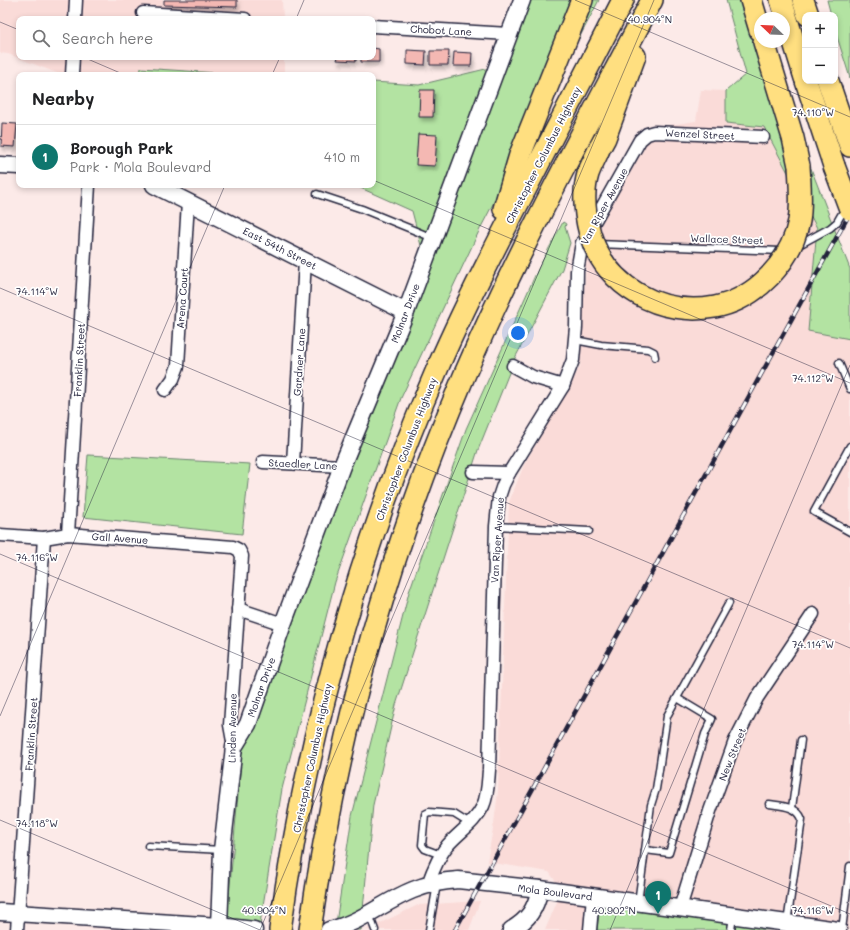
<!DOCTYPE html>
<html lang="en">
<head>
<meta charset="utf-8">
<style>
  :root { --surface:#fff; --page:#f2f2f2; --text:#202124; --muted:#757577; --line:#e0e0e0; --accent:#0f766e }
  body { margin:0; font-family:Mali,sans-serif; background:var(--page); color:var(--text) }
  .controls { position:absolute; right:12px; top:12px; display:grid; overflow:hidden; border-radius:8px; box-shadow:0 2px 6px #0003 }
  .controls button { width:36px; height:36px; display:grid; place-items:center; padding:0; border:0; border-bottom:1px solid var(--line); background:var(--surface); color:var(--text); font:20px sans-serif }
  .compass { position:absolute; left:754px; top:12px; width:36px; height:36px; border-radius:50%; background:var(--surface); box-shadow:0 2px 6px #0003; rotate:293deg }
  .you { position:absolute; left:518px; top:333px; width:14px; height:14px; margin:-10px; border:3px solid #fff; border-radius:50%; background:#1a73e8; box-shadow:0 0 0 6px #1a73e833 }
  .badge { display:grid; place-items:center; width:26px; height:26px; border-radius:50%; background:var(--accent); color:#fff; font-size:13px; font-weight:700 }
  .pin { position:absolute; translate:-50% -33px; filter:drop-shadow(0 1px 2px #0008) }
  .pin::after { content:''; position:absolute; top:21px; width:14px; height:12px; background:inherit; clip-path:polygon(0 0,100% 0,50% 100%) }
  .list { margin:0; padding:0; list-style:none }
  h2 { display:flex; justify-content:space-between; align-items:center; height:52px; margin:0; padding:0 16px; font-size:17px }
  h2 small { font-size:13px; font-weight:400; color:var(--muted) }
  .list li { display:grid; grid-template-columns:26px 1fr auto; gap:12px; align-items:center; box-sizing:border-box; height:64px; padding:0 16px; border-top:1px solid var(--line) }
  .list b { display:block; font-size:15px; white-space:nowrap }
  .list p { margin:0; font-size:13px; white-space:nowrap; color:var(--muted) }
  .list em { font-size:13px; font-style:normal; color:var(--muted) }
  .icon { flex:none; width:22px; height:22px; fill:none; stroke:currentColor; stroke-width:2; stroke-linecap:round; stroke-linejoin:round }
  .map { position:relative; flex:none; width:850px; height:930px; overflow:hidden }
  .search { position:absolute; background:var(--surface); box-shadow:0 2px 6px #0003; left:16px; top:16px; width:360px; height:44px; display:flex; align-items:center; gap:10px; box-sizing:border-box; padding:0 14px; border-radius:8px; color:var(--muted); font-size:15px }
  .panel { position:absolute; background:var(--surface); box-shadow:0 2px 6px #0003; left:16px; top:72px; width:360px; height:116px; border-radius:8px }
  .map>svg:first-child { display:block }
  .built { fill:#fadbd8 }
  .green { fill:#b3e3a2; stroke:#6a826e }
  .building { fill:#f4b8b3; stroke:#22223b; filter:url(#shadow) }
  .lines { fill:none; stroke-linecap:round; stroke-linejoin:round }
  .lane-casing { stroke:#22223b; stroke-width:9 }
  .street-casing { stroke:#22223b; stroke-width:15 }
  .secondary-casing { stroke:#22223b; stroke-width:19 }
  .highway-casing { stroke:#22223b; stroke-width:24 }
  .lane { stroke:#fff; stroke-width:6 }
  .street { stroke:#fff; stroke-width:12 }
  .secondary { stroke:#fff; stroke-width:16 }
  .highway { stroke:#ffdf80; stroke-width:21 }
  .rail-casing { stroke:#22223b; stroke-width:4.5 }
  .rail { stroke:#fff; stroke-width:3; stroke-dasharray:9; stroke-linecap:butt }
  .highway-bridge-casing { stroke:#22223b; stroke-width:24; stroke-linecap:butt }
  .highway-bridge { stroke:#ffdf80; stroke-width:21 }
  .ticks { fill:none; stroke:#22223b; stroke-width:1; stroke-opacity:0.45 }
  .labels { text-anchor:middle; stroke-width:3.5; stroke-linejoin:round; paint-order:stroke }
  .street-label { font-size:10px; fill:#22223b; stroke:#fff }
  .ticks-label { font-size:10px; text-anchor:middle; fill:#22223b; stroke:#fff; stroke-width:3.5; stroke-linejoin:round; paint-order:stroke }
</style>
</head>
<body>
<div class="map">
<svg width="850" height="930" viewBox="0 0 850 930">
  <defs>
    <filter id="shadow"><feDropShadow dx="2" dy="3.5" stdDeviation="2" flood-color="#0004"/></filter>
  </defs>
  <rect width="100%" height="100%" fill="#fceae8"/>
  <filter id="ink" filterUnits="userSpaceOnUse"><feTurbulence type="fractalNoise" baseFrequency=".025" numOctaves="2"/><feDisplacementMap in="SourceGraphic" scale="8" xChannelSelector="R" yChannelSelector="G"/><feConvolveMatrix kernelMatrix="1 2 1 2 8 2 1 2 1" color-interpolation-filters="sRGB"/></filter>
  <g filter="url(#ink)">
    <!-- built -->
    <g class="built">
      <polygon points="0,0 282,0 283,19 19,19 19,57 284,57 284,75 247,75 141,68 140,75 62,75 8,54 0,53"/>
      <polygon points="701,90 726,91 726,123 764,127 817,228 808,331 850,339 850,930 833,930 601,899 597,930 545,930 562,890 549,872 487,862 494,823 498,792 509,502 524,465 580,367 587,249 656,127 696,121"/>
      <polygon points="480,901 469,930 366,930 418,905"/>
    </g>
    <!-- green -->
    <g class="green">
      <polygon points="522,0 599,0 480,229 401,398 335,582 282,789 259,930 226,930 242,750 425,261 412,211 354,185 373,185 373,82 419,85 498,66"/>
      <polygon points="726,0 759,0 805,153 850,269 850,339 808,331 817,228 764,127 726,123 726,91 746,74"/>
      <polygon points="827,0 850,0 850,78 835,30 835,15 831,15"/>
      <polygon points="141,68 247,75 140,75"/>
      <polygon points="563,222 566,224 565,227 570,243 562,269 515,358 478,450 396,705 373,805 361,930 335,930 352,816 409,592 466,429 538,269"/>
      <polygon points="88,455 250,464 242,534 83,517"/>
      <polygon points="601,898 833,930 597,930"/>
    </g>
    <!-- building -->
    <g class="building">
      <polygon points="164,0 237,0 237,7 164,5"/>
      <polygon points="373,48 379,49 379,62 361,62 361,57 373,57"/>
      <polygon points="407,50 426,51 425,65 407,64"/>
      <polygon points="430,51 449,51 448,65 430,65"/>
      <polygon points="454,52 472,53 471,66 453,66"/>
      <polygon points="338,57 356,57 356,61 337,60"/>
      <polygon points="420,90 434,90 433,117 419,117"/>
      <polygon points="2,123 17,124 15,147 1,146"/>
      <polygon points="418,134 437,135 435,166 416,165"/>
    </g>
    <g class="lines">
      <!-- lane casing -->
      <g class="lane-casing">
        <g id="lane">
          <polyline points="317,194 362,209 433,238"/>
          <polyline points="597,244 780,251 784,249"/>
          <polyline points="797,246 830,228 837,222 845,208"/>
          <polyline points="575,340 601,345 648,349 654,352 655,357"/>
          <polyline points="839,363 850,389"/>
          <polyline points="850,446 814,512 850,532"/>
          <polyline points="496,526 589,531"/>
          <path d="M769 804C782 806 797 806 802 819L787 923"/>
          <polyline points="792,808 801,740"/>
          <polyline points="148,846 222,850"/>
          <polyline points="645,850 669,853 705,734 712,719 677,698"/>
          <polyline points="441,855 425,849 422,845 425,814 429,812 454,814 470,824"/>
          <polyline points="638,903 651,805 656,789 659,770 667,716 729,603"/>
          <polyline points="369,914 375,930"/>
          <polyline points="429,930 437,884"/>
          <polyline points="731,930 733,916"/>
          <polyline points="842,930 850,866"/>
        </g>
      </g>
      <!-- street casing -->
      <g class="street-casing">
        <g id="street">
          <polyline points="143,13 245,19"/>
          <polyline points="75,19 76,0"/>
          <polyline points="373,26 509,34"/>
          <polyline points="72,75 73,57"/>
          <polyline points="513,366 533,377 563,386"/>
          <polyline points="165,390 173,379 178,366 188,202"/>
          <polyline points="263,462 342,466"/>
          <polyline points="293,463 305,261"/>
          <polyline points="473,472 509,473"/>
          <polyline points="68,534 89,185"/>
          <polyline points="0,535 44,538 68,534 233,547 239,550 242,556 230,725 234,747"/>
          <polyline points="238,609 283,624"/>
          <path d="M428 884C433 870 438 857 447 846 459 832 475 823 483 806 488 795 488 782 489 770L496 526 499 497 503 485 509 473 563 386 573 360 576 327 577 271 582 243 640 140 647 134 654 132 763 137"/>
          <polyline points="680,908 710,811 735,741 757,698 813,614"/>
          <polyline points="17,930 44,538"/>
          <polyline points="590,930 593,896"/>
        </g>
      </g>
      <!-- secondary casing -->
      <g class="secondary-casing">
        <g id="secondary">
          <polyline points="0,165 19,166"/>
          <polyline points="154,185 406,312"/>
          <polyline points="0,912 219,926 254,930"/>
          <polyline points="219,926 222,850 234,747 248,724 283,624 342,466 406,312 522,0"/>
          <path d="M329 930C361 923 383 902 413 890 428 884 443 881 458 880L540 889 838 930"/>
          <path d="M511 930C529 919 535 910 540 889"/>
        </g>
      </g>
      <!-- highway casing -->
      <g class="highway-casing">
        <g id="highway">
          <polyline points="751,0 760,30"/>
          <polyline points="781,0 805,78"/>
          <polyline points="803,0 808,15"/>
          <polyline points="764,42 793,138 799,166"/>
          <polyline points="806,81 834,166"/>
          <polyline points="828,81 850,146"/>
          <polyline points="599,149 605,138 635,56"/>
          <polyline points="504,209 520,155 582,0"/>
          <path d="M280 930C306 736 360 547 438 367 464 307 494 249 524 192 557 128 590 64 623 0"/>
          <path d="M310 930C337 740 388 553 464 376 519 248 587 125 652 0"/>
        </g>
      </g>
      <!-- lane -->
      <use href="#lane" class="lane"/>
      <!-- street -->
      <use href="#street" class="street"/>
      <!-- secondary -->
      <use href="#secondary" class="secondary"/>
      <!-- highway -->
      <use href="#highway" class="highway"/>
      <!-- rail casing -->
      <g class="rail-casing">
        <polyline id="rail" points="455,930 850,213"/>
      </g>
      <!-- rail -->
      <use href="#rail" class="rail"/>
      <!-- highway-bridge casing -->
      <g class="highway-bridge-casing">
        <g id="highway-bridge">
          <path d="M599 149C596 157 591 165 588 174 582 194 585 215 590 234 606 287 661 317 715 307 756 299 791 262 799 221 802 203 800 184 799 166"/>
          <polyline points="834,166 850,209"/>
        </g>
      </g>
      <!-- highway-bridge -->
      <use href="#highway-bridge" class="highway-bridge"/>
    </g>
  </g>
  <!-- ticks -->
  <path class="ticks" d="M575 0 850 117M296 19 304 0M0 22 19 30M83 57 125 75M272 75 280 57M373 180 850 383M0 288 850 648M0 554 850 914M0 716 225 185M0 820 260 930M260 930 654 0M610 930 850 365"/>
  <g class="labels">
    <!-- street labels -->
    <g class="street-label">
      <text transform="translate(441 30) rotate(3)" y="4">Chobot Lane</text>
      <text transform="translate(700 134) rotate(3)" y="4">Wenzel Street</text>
      <text transform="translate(543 155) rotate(-63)" y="4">Christopher Columbus Highway</text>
      <text transform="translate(604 206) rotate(-61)" y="4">Van Riper Avenue</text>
      <text transform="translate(727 239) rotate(2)" y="4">Wallace Street</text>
      <text transform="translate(280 248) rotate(27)" y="4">East 54th Street</text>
      <text transform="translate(182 298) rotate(-86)" y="4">Arena Court</text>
      <text transform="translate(405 313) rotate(-69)" y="4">Molnar Drive</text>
      <text transform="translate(79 360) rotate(-87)" y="4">Franklin Street</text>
      <text transform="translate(299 362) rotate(-86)" y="4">Gardner Lane</text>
      <text transform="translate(406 449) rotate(-69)" y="4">Christopher Columbus Highway</text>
      <text transform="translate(303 464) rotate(3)" y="4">Staedler Lane</text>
      <text transform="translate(120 538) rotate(4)" y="4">Gall Avenue</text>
      <text transform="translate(497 540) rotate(-86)" y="4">Van Riper Avenue</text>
      <text transform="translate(261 687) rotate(-70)" y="4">Molnar Drive</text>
      <text transform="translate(232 728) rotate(-89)" y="4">Linden Avenue</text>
      <text transform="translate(31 734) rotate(-86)" y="4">Franklin Street</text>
      <text transform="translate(732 754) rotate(-68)" y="4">New Street</text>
      <text transform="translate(312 758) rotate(-78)" y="4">Christopher Columbus Highway</text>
      <text transform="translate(555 892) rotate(7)" y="4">Mola Boulevard</text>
    </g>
  </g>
  <g class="ticks-label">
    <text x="650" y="23">40.904°N</text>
    <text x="813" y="116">74.110°W</text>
    <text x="37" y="295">74.114°W</text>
    <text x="813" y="382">74.112°W</text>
    <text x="37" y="561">74.116°W</text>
    <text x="813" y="648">74.114°W</text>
    <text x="37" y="827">74.118°W</text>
    <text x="813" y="914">74.116°W</text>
    <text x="264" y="914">40.904°N</text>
    <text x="614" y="914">40.902°N</text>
  </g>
</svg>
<div class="controls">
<button>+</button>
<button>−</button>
</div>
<svg class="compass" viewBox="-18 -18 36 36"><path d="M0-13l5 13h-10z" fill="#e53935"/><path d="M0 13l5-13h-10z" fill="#757577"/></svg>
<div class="you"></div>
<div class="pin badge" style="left:658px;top:914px">1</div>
<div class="search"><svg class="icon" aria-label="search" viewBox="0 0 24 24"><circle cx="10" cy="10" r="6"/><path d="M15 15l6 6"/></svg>Search here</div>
<section class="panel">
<h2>Nearby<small></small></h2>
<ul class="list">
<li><span class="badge">1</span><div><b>Borough Park</b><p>Park · Mola Boulevard</p></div><em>410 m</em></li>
</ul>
</section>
</div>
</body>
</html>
